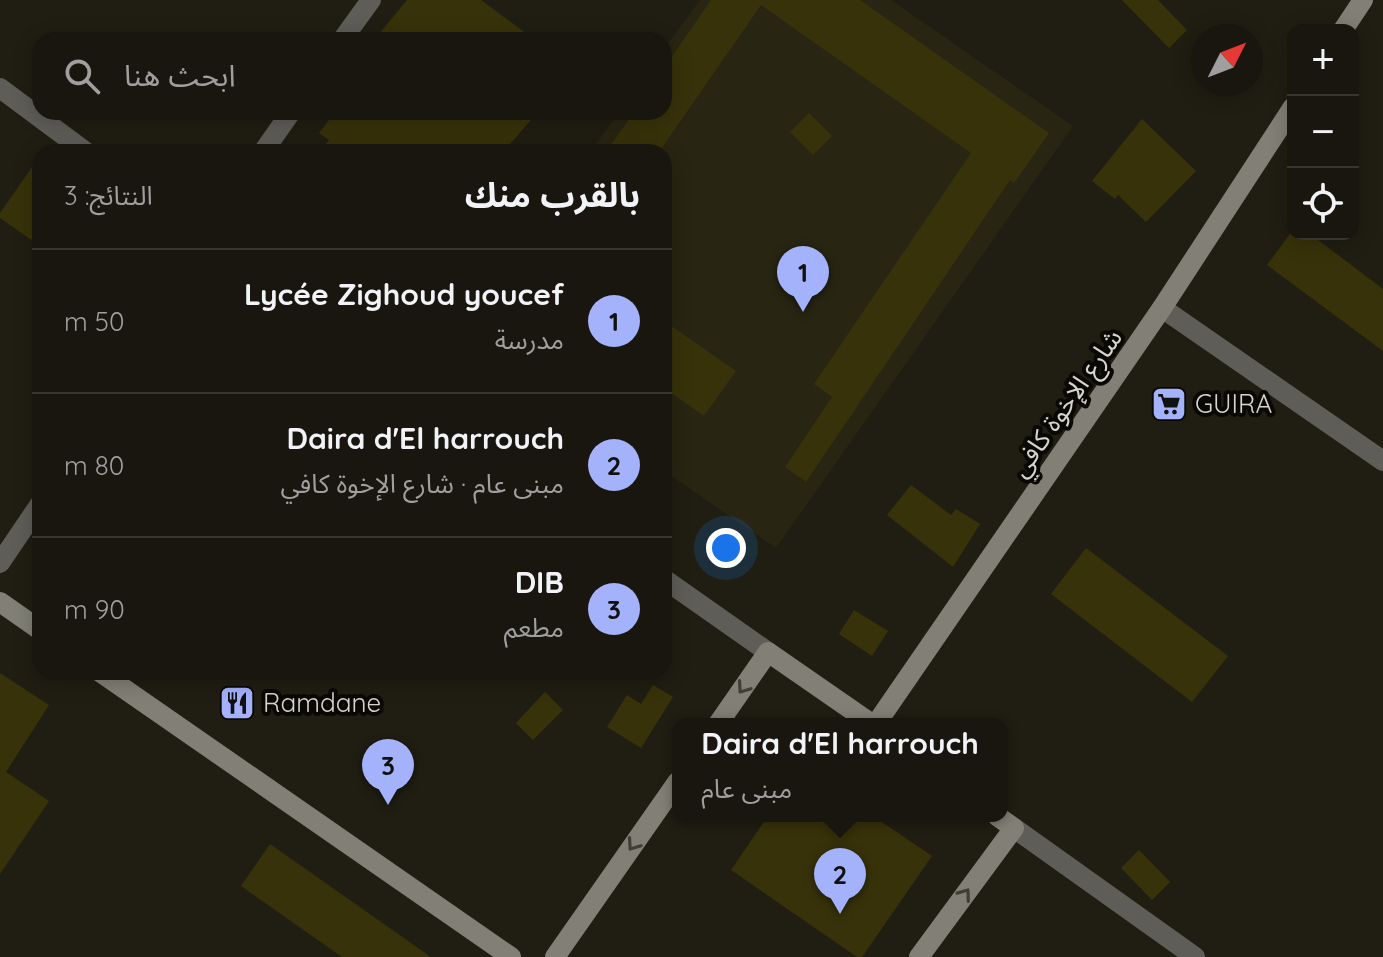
<!DOCTYPE html>
<html lang="ar">
<head>
<meta charset="utf-8">
<style>
  :root { --surface:#18160e; --page:#25231c; --text:#f1f3f6; --muted:#9f9f9e; --line:#36352e; --accent:#a4b2fc }
  body { margin:0; font-family:Quicksand,"Noto Sans Arabic",sans-serif; background:var(--page); color:var(--text); direction:rtl }
  .controls { position:absolute; right:24px; top:24px; display:grid; overflow:hidden; border-radius:16px; box-shadow:0 4px 20px #0003 }
  .controls button { width:72px; height:72px; display:grid; place-items:center; padding:0; border:0; border-bottom:2px solid var(--line); background:var(--surface); color:var(--text); font:40px sans-serif }
  .compass { position:absolute; left:1191px; top:24px; width:72px; height:72px; border-radius:50%; background:var(--surface); box-shadow:0 4px 20px #0003; rotate:48deg }
  .you { position:absolute; left:726px; top:548px; width:28px; height:28px; margin:-20px; border:6px solid #fff; border-radius:50%; background:#1a73e8; box-shadow:0 0 0 12px #1a73e833 }
  .badge { display:grid; place-items:center; width:52px; height:52px; border-radius:50%; background:var(--accent); color:#111; font-size:26px; font-weight:700 }
  .pin { position:absolute; translate:-50% -66px; filter:drop-shadow(0 2px 4px #0008) }
  .pin::after { content:''; position:absolute; top:42px; width:28px; height:24px; background:inherit; clip-path:polygon(0 0,100% 0,50% 100%) }
  .popup { position:absolute; left:672px; top:718px; width:336px; height:104px; box-sizing:border-box; display:grid; place-content:center; border-radius:16px; background:var(--surface); filter:drop-shadow(0 2px 6px #0005); font-size:26px; white-space:nowrap; color:var(--muted) }
  .popup b { font-size:30px; color:var(--text) }
  .popup::after { content:''; position:absolute; left:50%; top:100%; margin-left:-16px; border:16px solid transparent; border-top-color:var(--surface) }
  .list { margin:0; padding:0; list-style:none }
  h2 { display:flex; justify-content:space-between; align-items:center; height:104px; margin:0; padding:0 32px; font-size:34px }
  h2 small { font-size:26px; font-weight:400; color:var(--muted) }
  .list li { display:grid; grid-template-columns:52px 1fr auto; gap:24px; align-items:center; box-sizing:border-box; height:144px; padding:0 32px; border-top:2px solid var(--line) }
  .list b { display:block; font-size:30px; white-space:nowrap }
  .list p { margin:0; font-size:26px; white-space:nowrap; color:var(--muted) }
  .list em { font-size:26px; font-style:normal; color:var(--muted) }
  .icon { flex:none; width:44px; height:44px; fill:none; stroke:currentColor; stroke-width:2; stroke-linecap:round; stroke-linejoin:round }
  .map { position:relative; flex:none; width:1383px; height:957px; overflow:hidden; direction:ltr }
  .search { position:absolute; background:var(--surface); box-shadow:0 4px 20px #0003; left:32px; top:32px; width:640px; height:88px; display:flex; align-items:center; gap:20px; box-sizing:border-box; padding:0 28px; border-radius:24px; color:var(--muted); font-size:30px }
  .panel { position:absolute; background:var(--surface); box-shadow:0 4px 20px #0003; left:32px; top:144px; width:640px; height:536px; border-radius:24px; direction:rtl }
  .map>svg:first-child { display:block }
  .built { fill:#282512 }
  .building { fill:#38320a }
  .lines { fill:none; stroke-linecap:round; stroke-linejoin:round }
  .street { stroke:#5e5d57; stroke-width:20 }
  .secondary { stroke:#828076; stroke-width:20 }
  .oneway { stroke:#3f3e37 }
  .labels { text-anchor:middle; stroke-width:8; stroke-linejoin:round; paint-order:stroke }
  .street-label { font-size:26px; fill:#d6d4cc; stroke:#090804 }
  .poi-label { font-size:26px; fill:#d6d4cc; stroke:#090804; text-anchor:start }
</style>
</head>
<body>
<div class="map">
<svg width="1383" height="957" viewBox="0 0 1383 957">
  <rect width="100%" height="100%" fill="#201e12"/>
  <!-- built -->
  <polygon class="built" points="700,0 891,0 1073,126 776,548 664,471 664,152 590,152 619,112 664,112 664,49"/>
  <!-- building -->
  <g class="building">
    <polygon points="407,0 481,0 535,40 374,40"/>
    <polygon points="711,0 860,0 1049,133 1014,183 1010,180 806,482 785,467 832,397 814,384 971,153 761,5 659,152 606,152 634,112 664,112 664,68"/>
    <polygon points="1122,0 1158,0 1187,30 1169,48"/>
    <polygon points="335,112 538,112 503,152 319,152 329,140 319,133"/>
    <polygon points="809,113 832,136 813,155 790,132"/>
    <polygon points="1142,119 1196,171 1146,222 1118,195 1115,199 1092,181"/>
    <polygon points="40,156 40,246 0,218 0,213"/>
    <polygon points="1290,234 1310,234 1383,289 1383,351 1267,265"/>
    <polygon points="664,321 736,371 704,416 664,388"/>
    <polygon points="911,485 951,515 956,509 980,524 953,567 887,515"/>
    <polygon points="1086,548 1228,656 1192,702 1051,594"/>
    <polygon points="854,610 888,631 872,656 839,634"/>
    <polygon points="0,673 49,705 6,772 49,801 0,874"/>
    <polygon points="653,685 673,697 641,748 607,727 627,695 641,704"/>
    <polygon points="545,692 563,710 533,740 516,723"/>
    <polygon points="768,816 873,816 932,856 862,957 857,957 731,870"/>
    <polygon points="270,844 431,957 342,957 241,886"/>
    <polygon points="1139,850 1170,882 1152,900 1121,868"/>
  </g>
  <g class="lines">
    <!-- street -->
    <g class="street">
      <polyline points="342,40 371,0"/>
      <polyline points="0,88 86,152"/>
      <polyline points="263,152 291,112"/>
      <polyline points="1162,308 1383,461"/>
      <polyline points="0,563 40,504"/>
      <polyline points="664,579 768,652"/>
      <polyline points="1014,828 1195,957"/>
    </g>
    <!-- secondary -->
    <g class="secondary">
      <polyline points="1343,30 1363,0"/>
      <polyline points="0,602 40,630"/>
      <polyline points="100,672 511,957"/>
      <polyline points="718,724 768,652 872,724"/>
      <polyline points="876,724 1162,308 1293,107"/>
      <polyline points="555,957 678,781"/>
      <polyline points="919,957 1014,828 997,816"/>
    </g>
  </g>
  <!-- one-way arrows -->
  <defs><path id="oneway-chevron" d="M-2-3.5L2.5 0L-2 3.5" fill="none" stroke-width="1.6" stroke-linecap="round" stroke-linejoin="round" transform="scale(2)"/></defs>
  <g class="oneway">
    <use href="#oneway-chevron" transform="translate(743 688) rotate(125)"/>
    <use href="#oneway-chevron" transform="translate(633 845) rotate(125)"/>
    <use href="#oneway-chevron" transform="translate(965 894) rotate(-54)"/>
  </g>
  <!-- icons -->
  <defs>
    <g id="supermarket-square" transform="scale(1.8)"><rect x="-9" y="-9" width="18" height="18" rx="4" fill="#a4b2fc" stroke="#090804"/><path d="M-6-5.5h2.5l.6 2H6L4.5 2H-2.5L-4.4-4H-6ZM-1.5 3.2a1.3 1.3 0 1 0 .1 0ZM3 3.2a1.3 1.3 0 1 0 .1 0Z" fill="#111"/></g>
    <g id="restaurant-square" transform="scale(1.8)"><rect x="-9" y="-9" width="18" height="18" rx="4" fill="#a4b2fc" stroke="#090804"/><path d="M-5-6h1v4h1v-4h1v4h1v-4h1v5L-1.5 .5V6h-2V.5L-5-1ZM5-6V6H3V1.5H1.5Q1.5-4 5-6Z" fill="#111"/></g>
  </defs>
  <g fill-rule="evenodd">
    <use href="#supermarket-square" x="1169" y="404"/>
    <use href="#restaurant-square" x="237" y="703"/>
  </g>
  <g class="labels">
    <!-- street labels -->
    <g class="street-label">
      <text transform="translate(1066 403) rotate(-55)" y="9">شارع الإخوة كافي</text>
    </g>
    <!-- poi labels -->
    <g class="poi-label">
      <text x="1195" y="413">GUIRA</text>
      <text x="263" y="712">Ramdane</text>
    </g>
  </g>
</svg>
<div class="controls">
<button>+</button>
<button>−</button>
<button><svg class="icon" aria-label="locate" viewBox="0 0 24 24"><circle cx="12" cy="12" r="6"/><path d="M12 2v4M12 18v4M2 12h4M18 12h4"/></svg></button>
</div>
<svg class="compass" viewBox="-18 -18 36 36"><path d="M0-13l5 13h-10z" fill="#e53935"/><path d="M0 13l5-13h-10z" fill="#9f9f9e"/></svg>
<div class="you"></div>
<div class="pin badge" style="left:803px;top:312px">1</div>
<div class="pin badge" style="left:840px;top:914px">2</div>
<div class="popup"><b>Daira d'El harrouch</b>مبنى عام</div>
<div class="pin badge" style="left:388px;top:805px">3</div>
<div class="search"><svg class="icon" aria-label="search" viewBox="0 0 24 24"><circle cx="10" cy="10" r="6"/><path d="M15 15l6 6"/></svg>ابحث هنا</div>
<section class="panel">
<h2>بالقرب منك<small>النتائج: 3</small></h2>
<ul class="list">
<li><span class="badge">1</span><div><b>Lycée Zighoud youcef</b><p>مدرسة</p></div><em>50 m</em></li>
<li><span class="badge">2</span><div><b>Daira d'El harrouch</b><p>مبنى عام · شارع الإخوة كافي</p></div><em>80 m</em></li>
<li><span class="badge">3</span><div><b>DIB</b><p>مطعم</p></div><em>90 m</em></li>
</ul>
</section>
</div>
</body>
</html>
